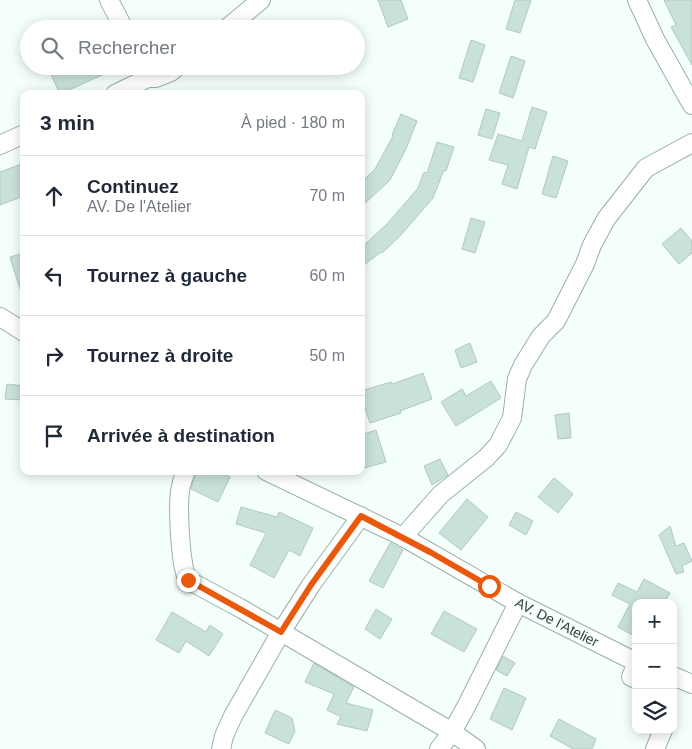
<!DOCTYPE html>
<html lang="fr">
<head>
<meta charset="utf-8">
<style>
  :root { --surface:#fff; --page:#f2f2f3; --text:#1f2937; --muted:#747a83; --line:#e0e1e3 }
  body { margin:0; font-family:Helvetica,sans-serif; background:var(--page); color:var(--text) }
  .controls { position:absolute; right:15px; bottom:15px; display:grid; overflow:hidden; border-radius:10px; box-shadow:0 2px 12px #0003 }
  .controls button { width:45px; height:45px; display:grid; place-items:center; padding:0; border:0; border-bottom:1px solid var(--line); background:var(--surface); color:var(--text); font:25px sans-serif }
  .stop { position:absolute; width:15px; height:15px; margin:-11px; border:4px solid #ea580c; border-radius:50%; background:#fff }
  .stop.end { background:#ea580c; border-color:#fff; box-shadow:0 1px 5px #0008 }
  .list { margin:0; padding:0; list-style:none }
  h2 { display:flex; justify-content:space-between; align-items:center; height:65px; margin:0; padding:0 20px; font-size:21px }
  h2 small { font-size:16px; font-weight:400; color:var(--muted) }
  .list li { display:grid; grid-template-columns:32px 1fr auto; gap:15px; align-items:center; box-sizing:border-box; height:80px; padding:0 20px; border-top:1px solid var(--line) }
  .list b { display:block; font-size:19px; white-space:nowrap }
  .list p { margin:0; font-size:16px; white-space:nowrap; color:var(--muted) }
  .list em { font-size:16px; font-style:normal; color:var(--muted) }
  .icon { flex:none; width:28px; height:28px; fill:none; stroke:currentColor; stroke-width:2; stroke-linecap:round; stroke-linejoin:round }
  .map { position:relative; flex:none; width:692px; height:749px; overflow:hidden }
  .search { position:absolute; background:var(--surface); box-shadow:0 2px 12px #0003; left:20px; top:20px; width:345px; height:55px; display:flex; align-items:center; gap:12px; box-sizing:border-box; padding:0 18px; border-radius:28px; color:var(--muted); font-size:19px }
  .panel { position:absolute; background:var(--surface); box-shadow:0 2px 12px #0003; left:20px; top:90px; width:345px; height:385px; border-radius:10px }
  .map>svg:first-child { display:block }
  .building { fill:#c9e2d8; stroke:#b1c9bf }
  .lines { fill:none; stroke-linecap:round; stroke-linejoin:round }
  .minor-casing { stroke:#99b1a7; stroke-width:20 }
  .minor { stroke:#fff; stroke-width:18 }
  .route { stroke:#ea580c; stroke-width:6 }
  .labels { text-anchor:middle; stroke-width:4; stroke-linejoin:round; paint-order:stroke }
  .street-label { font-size:14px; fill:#333d39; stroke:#f4fefa }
</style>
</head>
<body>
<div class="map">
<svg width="692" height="749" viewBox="0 0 692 749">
  <rect width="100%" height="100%" fill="#f4fefa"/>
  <!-- building -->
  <g class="building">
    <polygon points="378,0 401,0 408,19 388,27"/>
    <polygon points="515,0 531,0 520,33 506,29"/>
    <polygon points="664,0 692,0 692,65 671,27 676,25"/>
    <polygon points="471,40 485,45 473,82 459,78"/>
    <polygon points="511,56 525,61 513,98 499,93"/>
    <polygon points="47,66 122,66 60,94"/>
    <polygon points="532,107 547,112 535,149 529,147 517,189 502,184 508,165 489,160 498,134 522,141"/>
    <polygon points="486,109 500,113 492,139 478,135"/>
    <polygon points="401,114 417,121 406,149 390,180 361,207 361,183 375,169 393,136 392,135"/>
    <polygon points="437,142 454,147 446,171 444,170 433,198 400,236 382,253 381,252 361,267 361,248 388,223 418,188 424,172 427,173"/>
    <polygon points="553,156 568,161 556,198 542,194"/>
    <polygon points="24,163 24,196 0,205 0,172"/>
    <polygon points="471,218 485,222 475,253 462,249"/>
    <polygon points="681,228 692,241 692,253 679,264 662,244"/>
    <polygon points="24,253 24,291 21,292 10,257"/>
    <polygon points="470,343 477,362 461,368 455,350"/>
    <polygon points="423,373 432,399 400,411 401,413 370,423 361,396 361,391 391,382 392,384"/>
    <polygon points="491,381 501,398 456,426 441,402 462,389 466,396"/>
    <polygon points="7,384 24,386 24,400 5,399"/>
    <polygon points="569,413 571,438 558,439 555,415"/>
    <polygon points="376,430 386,462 361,469 361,435"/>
    <polygon points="440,459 448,475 432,485 424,466"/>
    <polygon points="196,471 216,471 230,477 218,502 191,489"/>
    <polygon points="554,478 573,494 558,513 538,497"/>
    <polygon points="467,499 488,517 461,550 439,533"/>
    <polygon points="241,507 277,517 279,512 313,528 300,556 289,550 274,578 250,565 266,533 236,524"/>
    <polygon points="516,512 533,521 526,535 509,525"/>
    <polygon points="670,526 676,546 684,543 692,561 682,566 684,572 676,574 659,535"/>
    <polygon points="390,543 403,550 383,588 369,581"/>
    <polygon points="644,579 670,593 664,603 636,603 636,637 618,627 630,604 612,595 618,583 637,592"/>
    <polygon points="376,609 392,619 380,639 365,629"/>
    <polygon points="444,611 477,629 464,652 431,634"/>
    <polygon points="172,612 206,632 210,625 223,634 209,656 186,641 179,653 156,640"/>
    <polygon points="503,656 515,663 507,676 496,670"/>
    <polygon points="314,663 354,687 346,703 373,710 367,731 337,724 341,717 327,710 334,694 305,682"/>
    <polygon points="504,688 526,698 512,730 490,719"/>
    <polygon points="275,710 292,718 295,731 289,744 265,733"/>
    <polygon points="559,719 596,739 592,749 573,749 550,736"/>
  </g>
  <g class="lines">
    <!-- minor casing -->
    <g class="minor-casing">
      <g id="minor">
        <polyline points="109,0 124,29"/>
        <polyline points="637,0 655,39 692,105"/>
        <polyline points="226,29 261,0"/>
        <polyline points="115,94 148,78 156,78 171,72 178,66"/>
        <polyline points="0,145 24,134"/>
        <polyline points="0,317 24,332"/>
        <path d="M186 471C184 476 182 481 181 486 177 501 180 569 188 580L240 608 452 732 476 749"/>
        <polyline points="266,471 403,537 518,603 636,662"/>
        <polyline points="403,537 441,494 486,458 498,445 512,418 517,379 523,365 541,336 556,321 585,264 592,245 606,219 646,168 692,143"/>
        <polyline points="636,665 631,677 636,679"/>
        <polyline points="673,676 692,684"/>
        <polyline points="221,749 224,736 233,716 281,632 311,585 361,516"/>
        <polyline points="439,749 452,732 467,705 518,603"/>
        <polyline points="655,749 663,730"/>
      </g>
    </g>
    <!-- minor -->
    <use href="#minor" class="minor"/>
  </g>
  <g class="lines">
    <!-- route -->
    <polyline class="route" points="188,580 281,632 311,585 361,516 430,552 489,586"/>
  </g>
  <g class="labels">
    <!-- street labels -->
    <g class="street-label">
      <text transform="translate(557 622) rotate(27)" y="5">AV. De l'Atelier</text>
    </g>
  </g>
</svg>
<div class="controls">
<button>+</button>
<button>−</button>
<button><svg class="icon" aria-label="layers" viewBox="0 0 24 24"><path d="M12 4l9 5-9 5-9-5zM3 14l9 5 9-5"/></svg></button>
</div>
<div class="stop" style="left:489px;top:586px"></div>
<div class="stop end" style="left:188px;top:580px"></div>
<div class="search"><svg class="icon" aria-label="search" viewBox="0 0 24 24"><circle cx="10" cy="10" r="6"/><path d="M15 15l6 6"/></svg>Rechercher</div>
<section class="panel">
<h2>3 min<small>À pied · 180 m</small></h2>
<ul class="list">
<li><svg class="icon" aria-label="ahead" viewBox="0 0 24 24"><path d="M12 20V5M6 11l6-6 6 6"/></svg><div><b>Continuez</b><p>AV. De l'Atelier</p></div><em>70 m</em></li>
<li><svg class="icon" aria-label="left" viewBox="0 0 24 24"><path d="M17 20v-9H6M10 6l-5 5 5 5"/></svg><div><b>Tournez à gauche</b></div><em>60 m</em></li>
<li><svg class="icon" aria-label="right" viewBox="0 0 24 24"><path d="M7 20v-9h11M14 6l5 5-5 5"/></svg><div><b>Tournez à droite</b></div><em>50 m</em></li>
<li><svg class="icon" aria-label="arrive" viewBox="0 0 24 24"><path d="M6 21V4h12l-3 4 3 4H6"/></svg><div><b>Arrivée à destination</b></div></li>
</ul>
</section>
</div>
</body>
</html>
